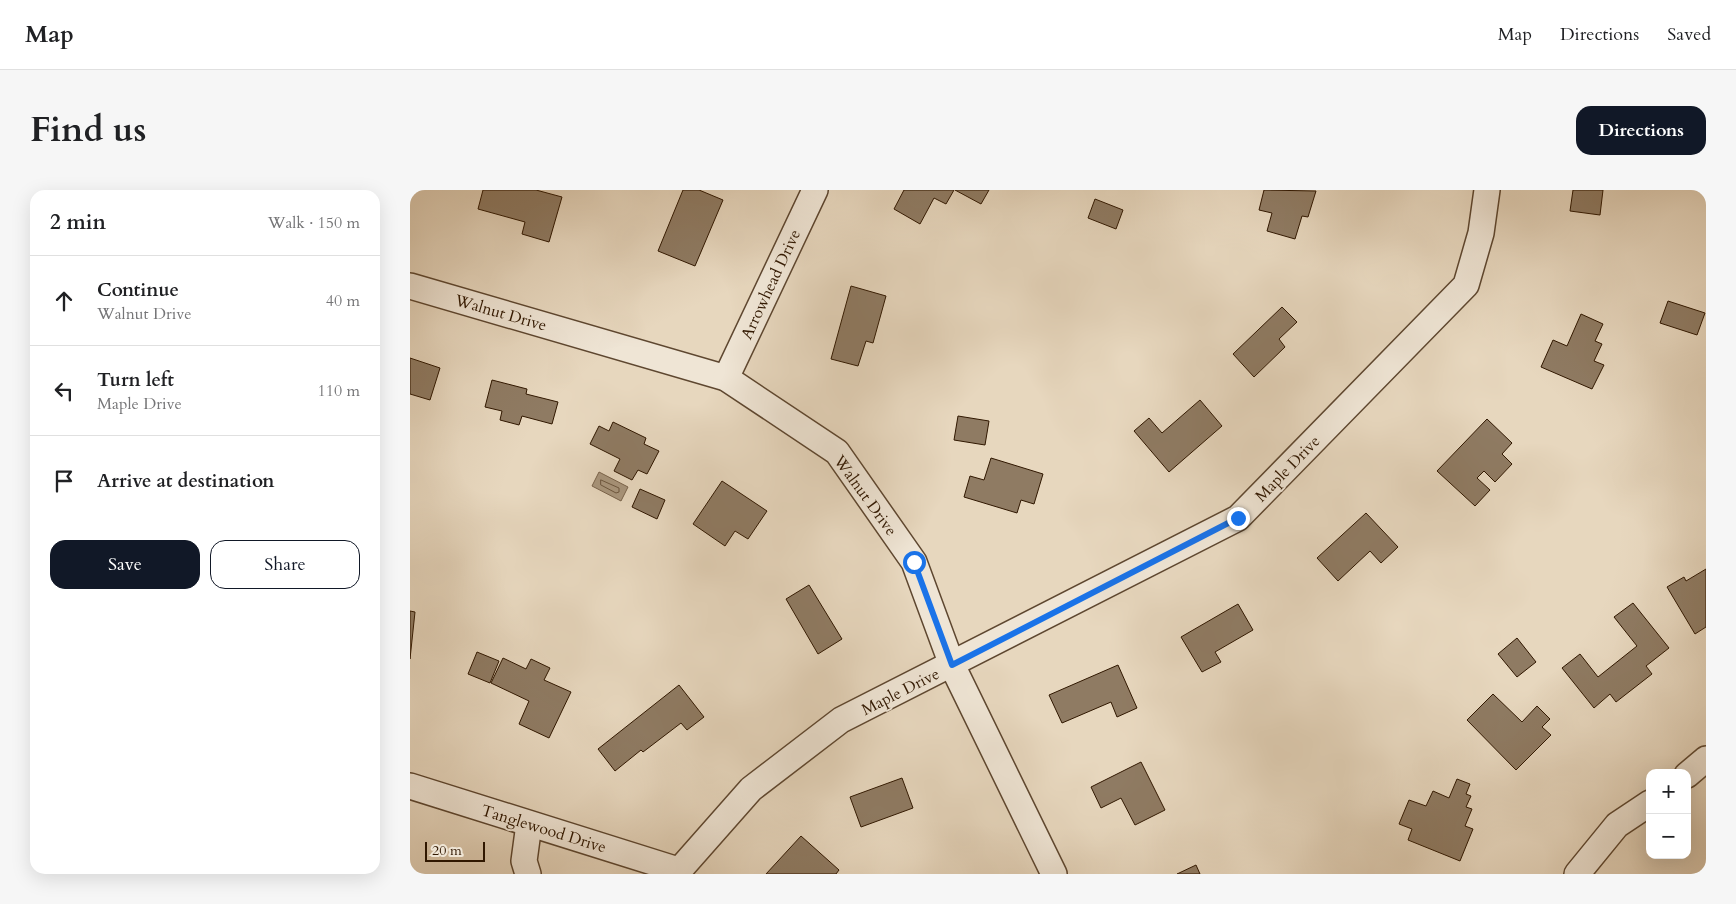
<!DOCTYPE html>
<html lang="en">
<head>
<meta charset="utf-8">
<style>
  :root { --surface:#fff; --page:#f6f6f6; --text:#202124; --muted:#757577; --line:#e0e0e0; --accent:#111827 }
  body { margin:0; font-family:Cardo,serif; background:var(--page); color:var(--text) }
  .controls { position:absolute; right:15px; bottom:15px; display:grid; overflow:hidden; border-radius:10px; box-shadow:0 5px 20px #0002 }
  .controls button { width:45px; height:45px; display:grid; place-items:center; padding:0; border:0; border-bottom:1px solid var(--line); background:var(--surface); color:var(--text); font:25px sans-serif }
  .scale { position:absolute; left:15px; bottom:12px; width:60px; box-sizing:border-box; padding-left:5px; border:2px solid #301700; border-top:0; font-size:14px; line-height:18px; white-space:nowrap; color:#301700; -webkit-text-stroke:4px #efe5d5; paint-order:stroke }
  .stop { position:absolute; width:15px; height:15px; margin:-11px; border:4px solid #1a73e8; border-radius:50%; background:#fff }
  .stop.end { background:#1a73e8; border-color:#fff; box-shadow:0 1px 5px #0008 }
  .list { margin:0; padding:0; list-style:none }
  h2 { display:flex; justify-content:space-between; align-items:center; height:65px; margin:0; padding:0 20px; font-size:21px }
  h2 small { font-size:16px; font-weight:400; color:var(--muted) }
  .list li { display:grid; grid-template-columns:32px 1fr auto; gap:15px; align-items:center; box-sizing:border-box; height:90px; padding:0 20px; border-top:1px solid var(--line) }
  .list b { display:block; font-size:19px; white-space:nowrap }
  .list p { margin:0; font-size:16px; white-space:nowrap; color:var(--muted) }
  .list em { font-size:16px; font-style:normal; color:var(--muted) }
  .actions { display:flex; gap:10px; padding:15px 20px }
  .actions a { flex:1; padding:11px 0; border:1px solid var(--accent); border-radius:15px; text-align:center; font-size:18px; color:var(--accent) }
  .actions .main { background:var(--accent); color:#fff }
  .icon { flex:none; width:28px; height:28px; fill:none; stroke:currentColor; stroke-width:2; stroke-linecap:round; stroke-linejoin:round }
  .map { position:relative; flex:none; width:1296px; height:684px; overflow:hidden; border-radius:15px }
  header { display:flex; align-items:center; gap:30px; box-sizing:border-box; height:70px; padding:0 25px; background:var(--surface); border-bottom:1px solid var(--line) }
  header strong { font-size:24px }
  nav { display:flex; gap:28px; margin-inline-start:auto; font-size:18px }
  .intro { display:flex; align-items:center; justify-content:space-between; box-sizing:border-box; height:120px; padding:0 30px }
  h1 { margin:0; font-size:35px }
  .button { padding:12px 22px; border-radius:15px; background:var(--accent); color:#fff; font-size:18px; font-weight:700 }
  main { display:flex; gap:30px; padding:0 30px }
  aside { flex:1; background:var(--surface); border-radius:15px; box-shadow:0 5px 20px #0002 }
  .map>svg:first-child { display:block }
  .water { fill:#a9967d; stroke:#79634b }
  .lines { fill:none; stroke-linecap:round; stroke-linejoin:round }
  .shore { stroke:#6c563e; stroke-width:1 }
  .building { fill:#8f7b63; stroke:#301700 }
  .minor-casing { stroke:#5e4730; stroke-width:28 }
  .minor { stroke:#efe5d5; stroke-width:25 }
  .route { stroke:#1a73e8; stroke-width:6 }
  .labels { text-anchor:middle; stroke-width:4; stroke-linejoin:round; paint-order:stroke }
  .street-label { font-size:16px; fill:#301700; stroke:#efe5d5 }
</style>
</head>
<body>
<header>
<strong>Map</strong>
<nav><a>Map</a><a>Directions</a><a>Saved</a></nav>
</header>
<div class="intro"><h1>Find us</h1><a class="button">Directions</a></div>
<main>
<aside>
<h2>2 min<small>Walk · 150 m</small></h2>
<ul class="list">
<li><svg class="icon" aria-label="ahead" viewBox="0 0 24 24"><path d="M12 20V5M6 11l6-6 6 6"/></svg><div><b>Continue</b><p>Walnut Drive</p></div><em>40 m</em></li>
<li><svg class="icon" aria-label="left" viewBox="0 0 24 24"><path d="M17 20v-9H6M10 6l-5 5 5 5"/></svg><div><b>Turn left</b><p>Maple Drive</p></div><em>110 m</em></li>
<li><svg class="icon" aria-label="arrive" viewBox="0 0 24 24"><path d="M6 21V4h12l-3 4 3 4H6"/></svg><div><b>Arrive at destination</b></div></li>
</ul>
<div class="actions"><a class="main">Save</a><a>Share</a></div>
</aside>
<div class="map">
<svg width="1296" height="684" viewBox="0 0 1296 684">
  <rect width="100%" height="100%" fill="#e7d7be"/>
  <filter id="stains"><feTurbulence type="fractalNoise" baseFrequency=".004" numOctaves="4"/><feColorMatrix values="0 0 0 0 .2 0 0 0 0 .09 0 0 0 0 .02 0 0 0 .5 -.17"/></filter>
  <radialGradient id="worn" r=".72"><stop offset=".6" stop-color="#630" stop-opacity="0"/><stop offset="1" stop-color="#630" stop-opacity=".3"/></radialGradient>
  <!-- water -->
  <polygon class="water" points="189,282 218,297 211,311 182,296"/>
  <g class="lines">
    <!-- shore -->
    <polygon class="shore" points="191,290 209,298 209,302 206,303 191,295"/>
  </g>
  <!-- building -->
  <g class="building">
    <polygon points="73,0 126,0 152,7 139,52 112,44 115,32 68,19"/>
    <polygon points="273,0 289,0 313,10 285,76 248,61"/>
    <polygon points="494,0 544,0 536,14 524,8 510,34 484,19"/>
    <polygon points="545,0 579,0 571,14"/>
    <polygon points="854,0 906,1 898,27 892,26 885,49 857,41 862,23 849,20"/>
    <polygon points="1163,0 1193,0 1190,25 1160,21"/>
    <polygon points="685,9 713,20 706,39 678,28"/>
    <polygon points="441,96 476,106 463,153 456,151 448,176 421,169"/>
    <polygon points="1258,111 1295,123 1287,145 1250,133"/>
    <polygon points="872,117 887,132 869,149 875,157 844,187 823,164"/>
    <polygon points="1171,124 1193,134 1185,151 1192,154 1184,171 1194,175 1182,199 1131,177 1143,150 1157,156"/>
    <polygon points="0,168 30,178 20,210 0,204"/>
    <polygon points="82,190 117,199 116,204 148,212 142,234 112,226 109,235 90,230 92,221 75,217"/>
    <polygon points="790,210 812,236 759,282 724,241 739,228 752,243"/>
    <polygon points="548,226 579,231 575,255 544,250"/>
    <polygon points="1077,229 1102,253 1092,264 1102,274 1085,292 1074,281 1067,288 1080,300 1065,316 1027,281"/>
    <polygon points="203,232 236,248 234,254 249,261 237,284 228,280 222,290 204,281 210,269 180,254 189,236 199,241"/>
    <polygon points="581,268 633,284 624,314 611,310 607,323 554,307 560,286 574,290"/>
    <polygon points="312,291 357,321 338,349 325,341 315,356 283,334"/>
    <polygon points="230,299 255,310 247,329 222,317"/>
    <polygon points="956,323 988,357 971,373 960,361 928,391 907,368"/>
    <polygon points="1296,379 1296,437 1285,444 1257,397 1274,387 1276,391"/>
    <polygon points="399,395 432,449 408,464 376,409"/>
    <polygon points="1223,413 1259,458 1236,476 1242,484 1206,512 1200,504 1184,518 1152,478 1170,464 1188,487 1227,456 1204,427"/>
    <polygon points="828,414 843,440 805,462 811,472 792,482 771,447"/>
    <polygon points="0,421 5,422 0,469"/>
    <polygon points="1107,448 1126,472 1107,487 1088,464"/>
    <polygon points="67,462 89,471 80,493 58,484"/>
    <polygon points="93,468 116,479 121,469 140,478 134,490 161,502 139,548 109,534 119,511 81,493"/>
    <polygon points="708,475 727,518 707,527 701,512 652,533 639,505"/>
    <polygon points="269,495 294,527 277,540 271,533 233,562 231,560 205,581 188,559"/>
    <polygon points="1083,504 1112,532 1127,516 1140,529 1132,537 1141,545 1106,580 1057,530"/>
    <polygon points="731,572 755,620 725,635 711,608 691,618 681,597"/>
    <polygon points="492,588 503,618 451,637 440,607"/>
    <polygon points="1047,589 1060,594 1056,604 1061,606 1056,617 1062,619 1055,636 1063,639 1050,671 998,650 1002,639 989,634 999,610 1016,616 1023,601 1039,608"/>
    <polygon points="391,646 429,680 426,684 356,684"/>
    <polygon points="786,675 790,684 767,684"/>
  </g>
  <g class="lines">
    <!-- minor casing -->
    <g class="minor-casing">
      <g id="minor">
        <polyline points="0,96 316,188 427,262 504,372 542,475 644,684"/>
        <polyline points="316,188 405,0"/>
        <polyline points="1277,585 1296,569"/>
        <polyline points="0,596 268,680"/>
        <polyline points="118,684 114,671 119,634"/>
        <polyline points="266,684 341,599 431,530 828,328 1056,95 1071,43 1077,0"/>
        <polyline points="1167,684 1207,635 1240,613"/>
      </g>
    </g>
    <!-- minor -->
    <use href="#minor" class="minor"/>
  </g>
  <g class="lines">
    <!-- route -->
    <polyline class="route" points="504,372 542,475 828,328"/>
  </g>
  <g class="labels">
    <!-- street labels -->
    <g class="street-label">
      <text transform="translate(360 94) rotate(-65)" y="6">Arrowhead Drive</text>
      <text transform="translate(91 122) rotate(16)" y="6">Walnut Drive</text>
      <text transform="translate(877 278) rotate(-46)" y="6">Maple Drive</text>
      <text transform="translate(456 305) rotate(54)" y="6">Walnut Drive</text>
      <text transform="translate(490 501) rotate(-27)" y="6">Maple Drive</text>
      <text transform="translate(134 638) rotate(17)" y="6">Tanglewood Drive</text>
    </g>
  </g>
  <rect width="100%" height="100%" filter="url(#stains)"/>
  <rect width="100%" height="100%" fill="url(#worn)"/>
</svg>
<div class="controls">
<button>+</button>
<button>−</button>
</div>
<div class="scale">20 m</div>
<div class="stop" style="left:504px;top:372px"></div>
<div class="stop end" style="left:828px;top:328px"></div>
</div>
</main>
</body>
</html>
